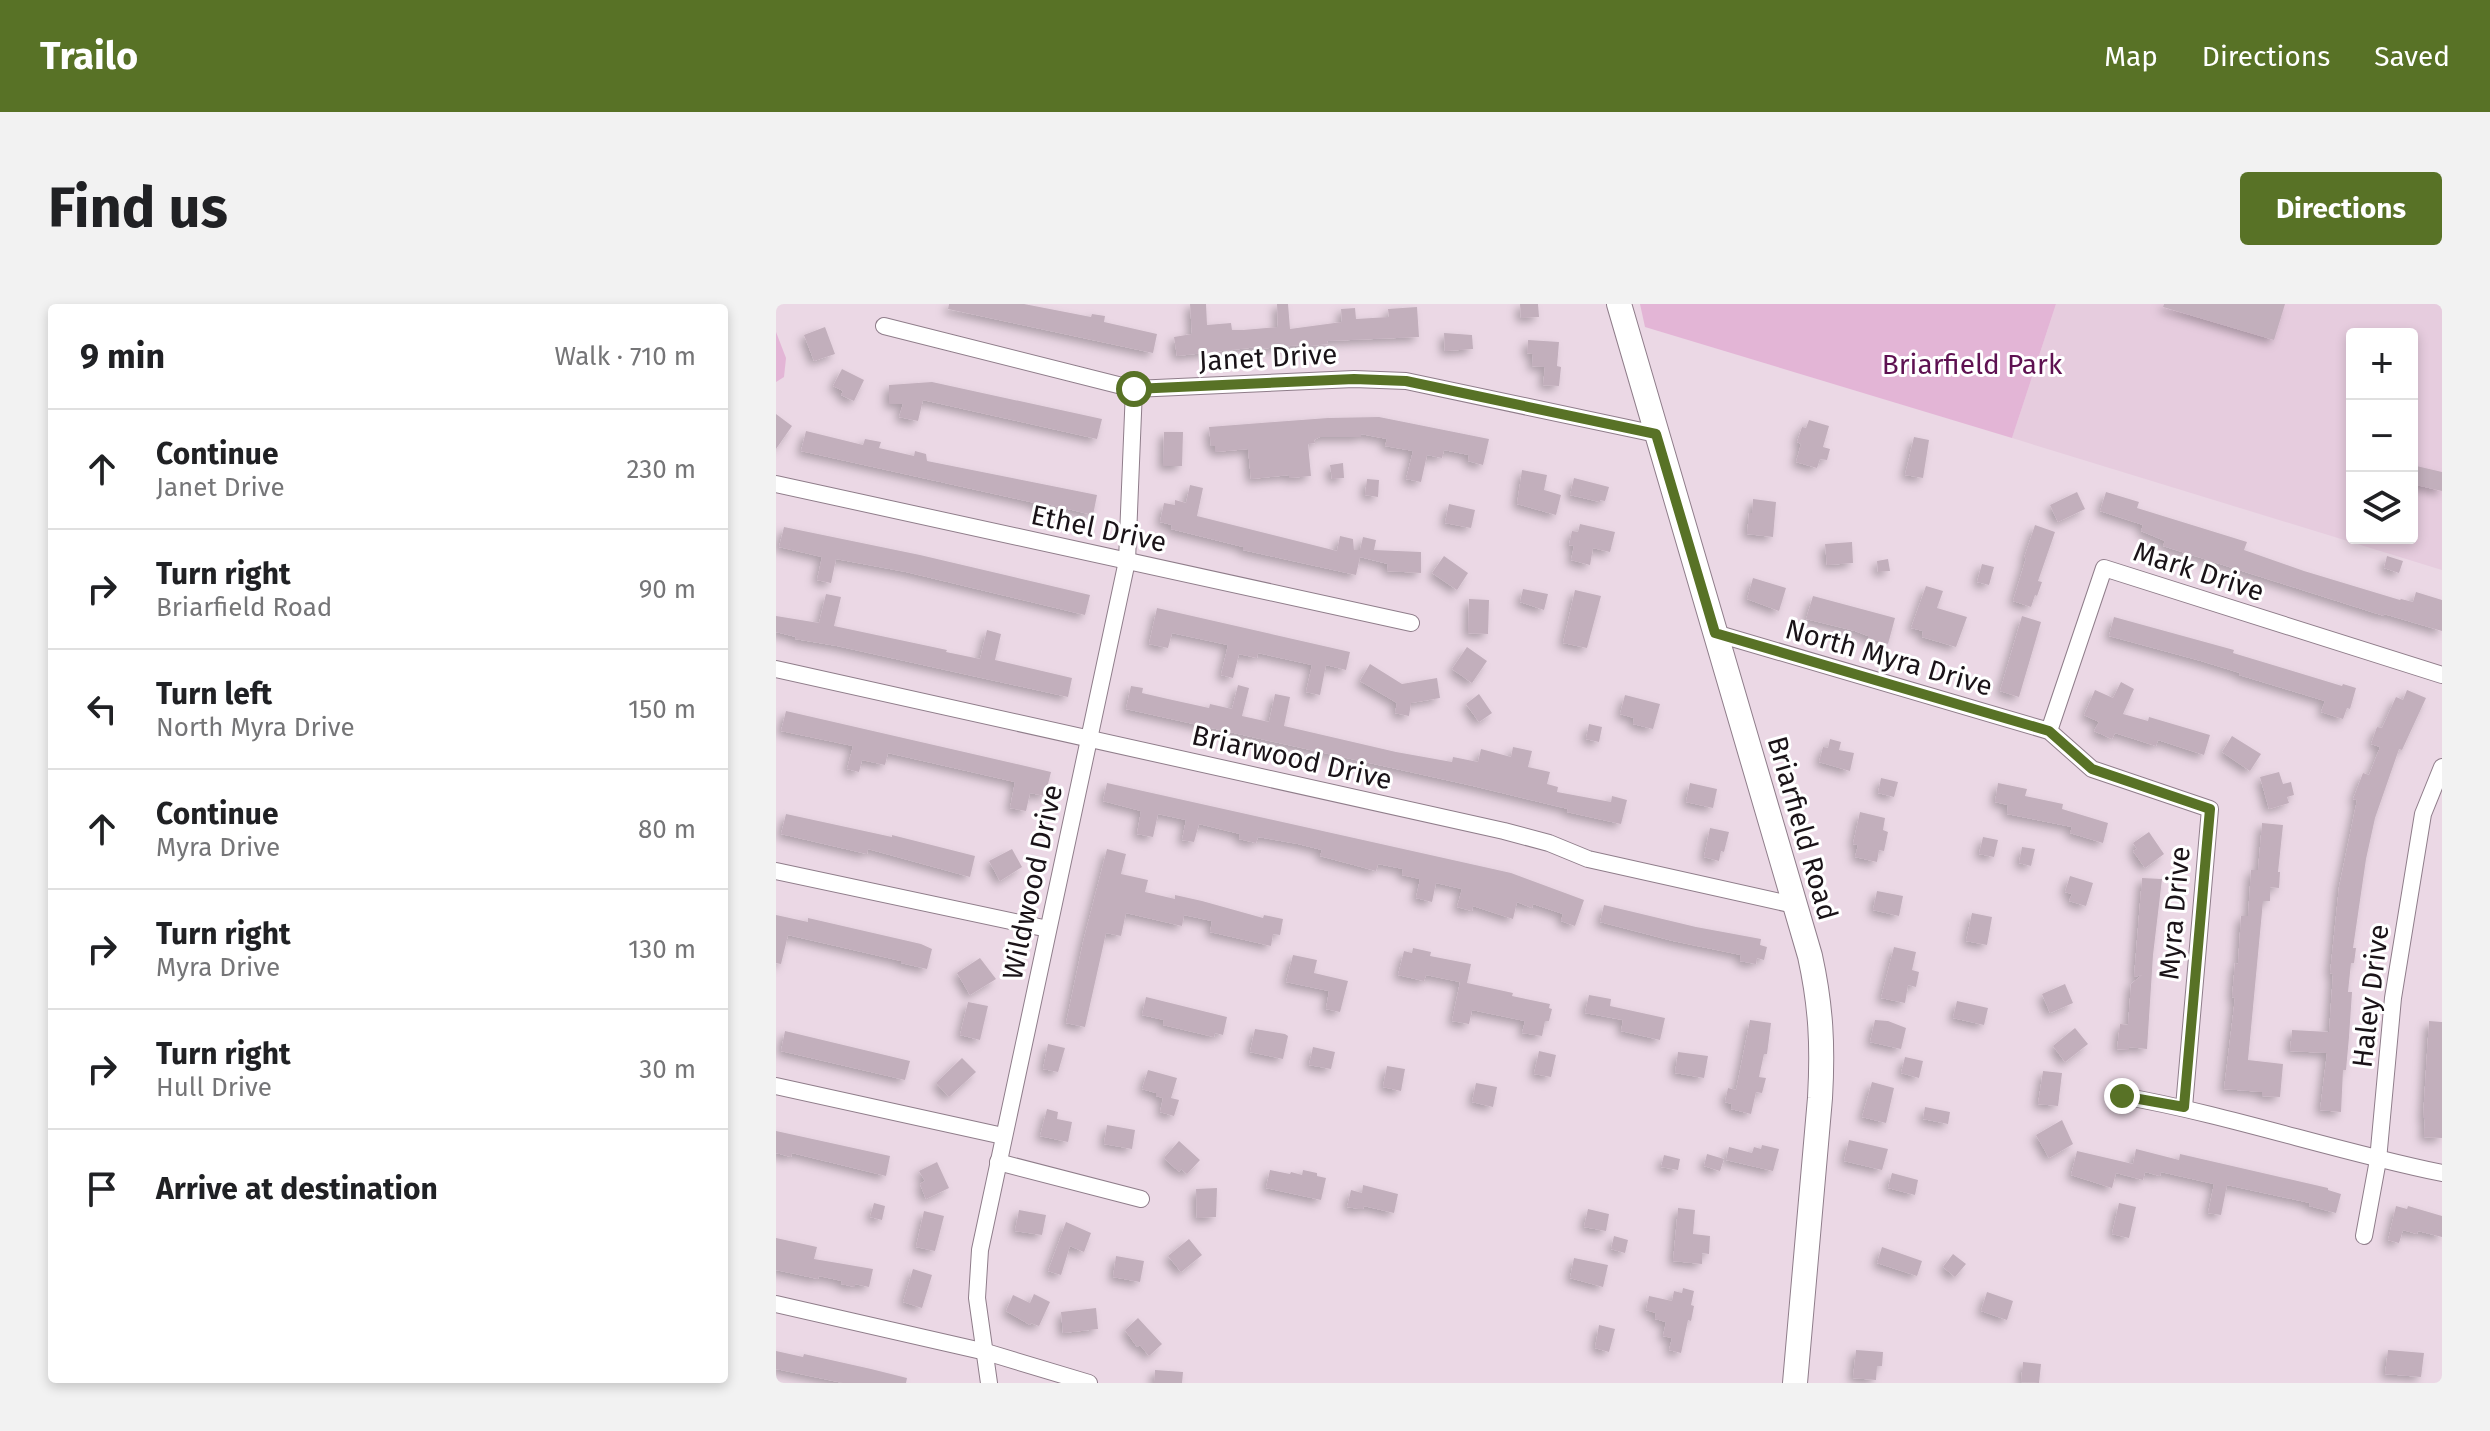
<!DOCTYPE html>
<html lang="en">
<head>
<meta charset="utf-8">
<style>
  :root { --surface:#fff; --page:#f2f2f2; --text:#202124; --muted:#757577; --line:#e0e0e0; --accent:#587226 }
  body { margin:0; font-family:"Fira Sans",sans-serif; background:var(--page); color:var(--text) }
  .controls { position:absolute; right:24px; top:24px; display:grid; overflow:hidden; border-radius:8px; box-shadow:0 4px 12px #0003 }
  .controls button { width:72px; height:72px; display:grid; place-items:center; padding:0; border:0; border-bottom:2px solid var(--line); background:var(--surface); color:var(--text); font:40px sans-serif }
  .stop { position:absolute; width:24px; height:24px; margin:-18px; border:6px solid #587226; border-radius:50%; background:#fff }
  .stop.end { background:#587226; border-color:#fff; box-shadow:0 2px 8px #0008 }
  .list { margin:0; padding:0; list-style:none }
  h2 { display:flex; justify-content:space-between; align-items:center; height:104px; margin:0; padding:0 32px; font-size:34px }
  h2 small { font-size:26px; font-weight:400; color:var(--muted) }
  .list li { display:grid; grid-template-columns:52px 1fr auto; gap:24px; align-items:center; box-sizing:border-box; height:120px; padding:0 32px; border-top:2px solid var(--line) }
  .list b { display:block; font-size:30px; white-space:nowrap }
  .list p { margin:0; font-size:26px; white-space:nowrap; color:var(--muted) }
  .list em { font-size:26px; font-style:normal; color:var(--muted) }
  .icon { flex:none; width:44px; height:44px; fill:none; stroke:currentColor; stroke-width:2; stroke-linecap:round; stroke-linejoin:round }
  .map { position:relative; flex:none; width:1666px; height:1079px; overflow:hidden; border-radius:8px }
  header { display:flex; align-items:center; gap:48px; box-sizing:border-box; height:112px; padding:0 40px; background:var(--accent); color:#fff }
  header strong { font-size:38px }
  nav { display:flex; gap:44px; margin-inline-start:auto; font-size:28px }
  .intro { display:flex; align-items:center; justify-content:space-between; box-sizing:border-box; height:192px; padding:0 48px }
  h1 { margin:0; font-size:56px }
  .button { padding:20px 36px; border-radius:8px; background:var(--accent); color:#fff; font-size:28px; font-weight:700 }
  main { display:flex; gap:48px; padding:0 48px }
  aside { flex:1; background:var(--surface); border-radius:8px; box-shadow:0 4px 12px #0003 }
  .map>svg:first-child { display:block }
  .built { fill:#e6ccde; fill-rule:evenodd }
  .green { fill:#e3b5d6 }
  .building { fill:#c2afbc; filter:url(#shadow) }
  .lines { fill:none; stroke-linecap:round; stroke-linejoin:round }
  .street-casing { stroke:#8f7d8a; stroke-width:18 }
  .secondary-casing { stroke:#8f7d8a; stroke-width:26 }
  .street { stroke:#fff; stroke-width:16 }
  .secondary { stroke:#fff; stroke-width:24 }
  .route { stroke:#587226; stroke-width:10 }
  .labels { text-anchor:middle; stroke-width:6; stroke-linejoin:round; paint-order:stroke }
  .street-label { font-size:28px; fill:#1a1318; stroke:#fff }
  .park-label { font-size:28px; fill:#5e1151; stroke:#fff }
</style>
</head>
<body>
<header>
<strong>Trailo</strong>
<nav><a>Map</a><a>Directions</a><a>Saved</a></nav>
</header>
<div class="intro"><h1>Find us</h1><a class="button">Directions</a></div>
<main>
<aside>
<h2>9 min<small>Walk · 710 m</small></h2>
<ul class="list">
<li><svg class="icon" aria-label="ahead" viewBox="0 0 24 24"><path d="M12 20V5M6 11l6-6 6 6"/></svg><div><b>Continue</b><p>Janet Drive</p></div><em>230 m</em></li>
<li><svg class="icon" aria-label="right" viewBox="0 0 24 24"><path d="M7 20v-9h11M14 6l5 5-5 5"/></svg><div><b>Turn right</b><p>Briarfield Road</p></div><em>90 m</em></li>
<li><svg class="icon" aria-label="left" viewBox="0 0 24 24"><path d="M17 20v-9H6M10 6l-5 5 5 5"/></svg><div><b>Turn left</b><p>North Myra Drive</p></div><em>150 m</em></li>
<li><svg class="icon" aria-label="ahead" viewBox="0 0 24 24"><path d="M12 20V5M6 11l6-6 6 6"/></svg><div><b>Continue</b><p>Myra Drive</p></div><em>80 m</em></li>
<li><svg class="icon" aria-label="right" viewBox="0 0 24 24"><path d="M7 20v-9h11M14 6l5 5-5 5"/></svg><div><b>Turn right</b><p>Myra Drive</p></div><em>130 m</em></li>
<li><svg class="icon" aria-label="right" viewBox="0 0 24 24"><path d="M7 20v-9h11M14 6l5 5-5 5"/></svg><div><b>Turn right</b><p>Hull Drive</p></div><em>30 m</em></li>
<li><svg class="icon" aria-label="arrive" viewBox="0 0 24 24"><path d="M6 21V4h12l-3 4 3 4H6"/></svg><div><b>Arrive at destination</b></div></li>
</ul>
</aside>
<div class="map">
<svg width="1666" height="1079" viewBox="0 0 1666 1079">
  <defs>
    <filter id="shadow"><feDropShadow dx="-4.5" dy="4.5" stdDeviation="4" flood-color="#0004"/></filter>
  </defs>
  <rect width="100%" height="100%" fill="#ebd8e5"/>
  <!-- built -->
  <path class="built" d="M1280 0H1666V266L1236 134ZM1576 30H1636V234H1576Z"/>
  <!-- green -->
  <g class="green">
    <polygon points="864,0 1280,0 1236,134 869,23"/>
    <polygon points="0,28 10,54 8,73 0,78"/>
  </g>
  <!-- building -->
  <g class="building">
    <polygon points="173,0 248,0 315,13 316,10 329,12 328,18 381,30 377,49 172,5"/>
    <polygon points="414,0 430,0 431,21 455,19 456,26 467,26 502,23 501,0 512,0 514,25 566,18 565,5 579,4 580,15 613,13 612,5 641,3 643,33 551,37 552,40 524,43 524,41 482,45 482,43 401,52 398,33 416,30"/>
    <polygon points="744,0 762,0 763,13 745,14"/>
    <polygon points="1388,0 1509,0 1498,36 1387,3"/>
    <polygon points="49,23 59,50 38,57 28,31"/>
    <polygon points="668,29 696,31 697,45 669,47"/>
    <polygon points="752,36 783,38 781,62 785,63 783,82 767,81 769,63 756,62 757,50 751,49"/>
    <polygon points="66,65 88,76 78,97 65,91 67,87 57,82"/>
    <polygon points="156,78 326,115 321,135 147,96 142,117 123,113 127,100 113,100 113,81"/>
    <polygon points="0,110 16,122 0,145"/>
    <polygon points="603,113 713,135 707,161 692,157 693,151 668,146 666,154 651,151 645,178 630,175 637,147 609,142 611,135 585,130 585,133 544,133 538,136 539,139 532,140 535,172 513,174 513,171 475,175 472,145 439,148 439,142 435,142 433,123 552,114"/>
    <polygon points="1033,116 1053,122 1047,143 1054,145 1051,156 1044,155 1041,164 1020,158 1025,140 1021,138 1026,123 1030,124"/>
    <polygon points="30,127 87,141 89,135 105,138 103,144 138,152 139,147 150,150 151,157 321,191 317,211 271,200 270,204 258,201 259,199 25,147"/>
    <polygon points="388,128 407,128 406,162 387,162"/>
    <polygon points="1138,133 1153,136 1147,174 1129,171"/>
    <polygon points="567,159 568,174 556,175 554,161"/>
    <polygon points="1636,161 1666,168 1666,187 1636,180"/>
    <polygon points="746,166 771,171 768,186 785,191 780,211 741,200"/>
    <polygon points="798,174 833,183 829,197 824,196 824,198 794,191"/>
    <polygon points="591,175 603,176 602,193 589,191"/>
    <polygon points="414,181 427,184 421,212 561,247 564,232 577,235 578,246 584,246 587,233 600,236 598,246 645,248 645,269 611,267 612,260 584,253 580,271 467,246 467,243 395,225 396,221 384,218 388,199 399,201 399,196 410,199"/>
    <polygon points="1301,188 1309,205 1282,218 1274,201"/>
    <polygon points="1330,188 1363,198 1361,204 1471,238 1468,246 1528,267 1624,296 1625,295 1637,298 1640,288 1666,296 1666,327 1608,310 1608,312 1387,242 1389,237 1365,227 1367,221 1324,207"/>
    <polygon points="977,195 1000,198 997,233 971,230 973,209 976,209"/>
    <polygon points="673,200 699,206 695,224 669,219"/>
    <polygon points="804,220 839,228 834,248 817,244 814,261 795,256 798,242 793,241 796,227 802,228"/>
    <polygon points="1259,221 1279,228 1262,277 1266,278 1261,292 1259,291 1255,303 1237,297 1250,254 1248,254"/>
    <polygon points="8,223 144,251 314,291 309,311 130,268 60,255 55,279 41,276 46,253 3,243"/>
    <polygon points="1076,238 1077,259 1051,261 1049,240"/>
    <polygon points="668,252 692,269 681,286 656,269"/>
    <polygon points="1611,252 1627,257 1623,269 1608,264"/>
    <polygon points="1112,255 1114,267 1102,268 1101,257"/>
    <polygon points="1206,260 1218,263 1213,281 1201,278"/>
    <polygon points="977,274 1010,284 1003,307 971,295"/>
    <polygon points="1150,282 1167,287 1161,304 1191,313 1180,343 1146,333 1147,327 1135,324"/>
    <polygon points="747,285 772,290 768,306 744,298"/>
    <polygon points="799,286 825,292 811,344 787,339"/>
    <polygon points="50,290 65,293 58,322 171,346 170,348 204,355 211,326 225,330 219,356 296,374 292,393 61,342 19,335 20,333 0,328 0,312 43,319"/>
    <polygon points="1037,292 1119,314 1112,340 1092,334 1092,332 1079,327 1030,315"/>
    <polygon points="693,295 713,296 712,330 692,329"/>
    <polygon points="381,304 574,348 570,366 550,361 544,391 530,388 536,361 482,349 481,354 463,350 457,374 445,371 452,341 396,329 392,344 373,340"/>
    <polygon points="1246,312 1265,318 1243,393 1224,387"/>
    <polygon points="1338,313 1458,346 1457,349 1566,382 1567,380 1580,384 1574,405 1571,404 1567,415 1545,408 1549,397 1463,371 1464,369 1425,357 1333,332"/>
    <polygon points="691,343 711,357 696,379 676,365"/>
    <polygon points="594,360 626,380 661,374 664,394 635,399 633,412 619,409 621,399 584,377"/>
    <polygon points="1345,378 1358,385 1347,410 1372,417 1373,413 1434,431 1428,451 1382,436 1380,442 1339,429 1336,435 1318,427 1323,418 1308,411 1319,386 1337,394"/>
    <polygon points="462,381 473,384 466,412 493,418 499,390 514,393 508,422 620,448 676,458 677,453 702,458 705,445 735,453 737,443 756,447 752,463 774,468 771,480 782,483 781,488 835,498 836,492 851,496 845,520 791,508 792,505 697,482 350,405 355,382 367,384 366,389 392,395 433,404 434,400 456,405"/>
    <polygon points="1631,386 1650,394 1626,446 1623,445 1599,514 1590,555 1577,644 1580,644 1578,659 1575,659 1572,688 1576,688 1573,733 1570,766 1567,766 1565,808 1544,806 1551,749 1514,747 1516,726 1553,728 1557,670 1554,669 1563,583 1581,496 1577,495 1587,469 1593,471 1604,443 1595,440 1601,423 1606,424 1620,393 1627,396"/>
    <polygon points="703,390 716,409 703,418 690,400"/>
    <polygon points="849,391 884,400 877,425 857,420 858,414 844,410"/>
    <polygon points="10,407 275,468 269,492 254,489 250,507 234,504 239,478 112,449 109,461 86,456 83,468 71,465 77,442 5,427"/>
    <polygon points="813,420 826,423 823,438 810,435"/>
    <polygon points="1456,432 1485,450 1474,467 1446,448"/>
    <polygon points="1054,435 1065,438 1063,446 1078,449 1074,467 1043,458 1047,443 1052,444"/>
    <polygon points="1503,468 1507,480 1515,478 1518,491 1511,493 1513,499 1493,505 1484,473"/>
    <polygon points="1105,474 1122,478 1118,493 1102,489"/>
    <polygon points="331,479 735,569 808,596 799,622 785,617 787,610 757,600 756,604 741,598 737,615 697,602 696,607 681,603 686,585 660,579 656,598 640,594 644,575 626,571 627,565 602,560 600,567 544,552 546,546 522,540 482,533 480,539 463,535 464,530 423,520 418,538 406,536 410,516 382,510 377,533 361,530 365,507 327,497"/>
    <polygon points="914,479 941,485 937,504 910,498"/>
    <polygon points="1222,479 1251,485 1249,492 1287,500 1286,505 1332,519 1327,539 1294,529 1296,523 1231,510 1232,501 1219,498"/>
    <polygon points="1084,508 1109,514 1107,526 1112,528 1108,547 1103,546 1101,558 1079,553 1082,541 1077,540"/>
    <polygon points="10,510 116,533 116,531 199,552 194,573 92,545 91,550 5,530"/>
    <polygon points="1486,519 1507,521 1502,568 1504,568 1503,584 1494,583 1494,597 1487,597 1472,756 1507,760 1504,793 1486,792 1486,788 1448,785 1459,694 1456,693 1459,659 1462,660 1465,612 1472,612 1475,566 1482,566"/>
    <polygon points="934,524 953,528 948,548 945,547 943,557 928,553"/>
    <polygon points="1373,528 1388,550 1369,564 1357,547 1361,545 1357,539"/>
    <polygon points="1207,533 1222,536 1218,553 1203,550"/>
    <polygon points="1246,543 1259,545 1255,562 1243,559"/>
    <polygon points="236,545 246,563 224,577 213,557"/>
    <polygon points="331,545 350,550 345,570 372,576 369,588 399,595 399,591 426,597 487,614 488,611 507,615 504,631 497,630 495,642 434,628 436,617 408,611 406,622 350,609 345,632 330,629 309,723 290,719 307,638"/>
    <polygon points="1294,572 1317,579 1310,602 1293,597 1296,590 1289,588"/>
    <polygon points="1366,574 1386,575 1377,651 1371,745 1353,743 1353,746 1341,745 1344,720 1352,721 1355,680 1366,671 1358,673"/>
    <polygon points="1101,587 1127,592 1123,612 1097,606"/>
    <polygon points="828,601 920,623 985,635 984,641 991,643 988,656 981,654 980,660 964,657 965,651 897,637 824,618"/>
    <polygon points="1196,609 1216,613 1211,641 1190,637"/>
    <polygon points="0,611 32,618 32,614 145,640 156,645 151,665 125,659 125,657 12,631 5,660 0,659"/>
    <polygon points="1118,643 1140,648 1136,666 1143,668 1140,683 1132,681 1129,699 1105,694"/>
    <polygon points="637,644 655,648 654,652 695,660 691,679 737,689 736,692 774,700 773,704 776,705 773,717 769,717 766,732 746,729 749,717 696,706 693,720 676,717 684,678 650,671 648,677 622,671 628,647 636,649"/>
    <polygon points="517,651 541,656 538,669 572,677 564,708 550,705 553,687 510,678"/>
    <polygon points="204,654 220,675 194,691 181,669"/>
    <polygon points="1289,680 1297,699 1274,709 1266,690"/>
    <polygon points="813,691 835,695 834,702 889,714 884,736 845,727 847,716 809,709"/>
    <polygon points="370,693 451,713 447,731 439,729 438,733 387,721 388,716 366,711"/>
    <polygon points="1181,697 1212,704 1208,721 1177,714"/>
    <polygon points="192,698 212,702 204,736 184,731"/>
    <polygon points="974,716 995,719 991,750 988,750 983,773 990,774 986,789 980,788 975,810 955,805 956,800 949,798 952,784 960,786"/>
    <polygon points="1099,716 1112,717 1130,724 1125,745 1094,738"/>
    <polygon points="1653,717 1666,718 1666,834 1648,833 1649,814 1647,814"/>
    <polygon points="1299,724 1312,740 1289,758 1277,742"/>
    <polygon points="479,725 509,730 512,732 507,755 474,748"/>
    <polygon points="9,727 134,757 129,776 5,747"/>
    <polygon points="272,740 289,744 282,768 267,765"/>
    <polygon points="537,743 559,748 555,765 533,761"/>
    <polygon points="763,747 780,751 775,773 758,770"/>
    <polygon points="902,748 932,752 928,774 899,769"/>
    <polygon points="1129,753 1147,757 1143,774 1125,769"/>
    <polygon points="186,754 200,768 173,793 160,779"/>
    <polygon points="611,762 629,765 625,787 607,783"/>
    <polygon points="372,766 401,774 395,794 403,796 398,812 384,808 387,794 380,792 380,789 366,785"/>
    <polygon points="1267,767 1286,769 1282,802 1262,800"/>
    <polygon points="1096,778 1118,784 1110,819 1086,813"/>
    <polygon points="700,779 721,783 717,803 696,798"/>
    <polygon points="1149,803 1174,808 1172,820 1147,815"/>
    <polygon points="271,805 282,808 281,815 296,818 292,838 264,832"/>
    <polygon points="1286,816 1297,840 1273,854 1260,831"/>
    <polygon points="331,821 359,826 356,845 328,840"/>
    <polygon points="0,827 114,852 110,872 16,849 15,853 0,849"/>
    <polygon points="1073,836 1112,845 1106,866 1068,857"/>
    <polygon points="403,837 424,856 411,870 405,865 403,868 388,854"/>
    <polygon points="986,841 1003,845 997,867 950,856 953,843 976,849 978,843 985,845"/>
    <polygon points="1360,845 1403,856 1404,850 1552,884 1552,886 1565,890 1560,909 1533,902 1534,899 1451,881 1445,911 1432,909 1438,880 1385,868 1384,872 1369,868 1367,876 1340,869 1336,884 1295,871 1301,847 1357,860"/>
    <polygon points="931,850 948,855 944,867 928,862"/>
    <polygon points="888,851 904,855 902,866 885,863"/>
    <polygon points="161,858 173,884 150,895 144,880 149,877 143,867"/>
    <polygon points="494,866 514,870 515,868 526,871 527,866 541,869 541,872 550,874 545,896 490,884"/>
    <polygon points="1116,869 1142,876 1139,891 1112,884"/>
    <polygon points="587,881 622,890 618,909 588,902 587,905 583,905 571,903 575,886 586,889"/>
    <polygon points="441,884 440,913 421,914 420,885"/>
    <polygon points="98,899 109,902 106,916 94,913"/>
    <polygon points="1343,899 1360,903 1353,934 1336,930"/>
    <polygon points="1620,902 1631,905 1632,902 1666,912 1666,933 1642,927 1641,930 1627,926 1623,939 1612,936"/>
    <polygon points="902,904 919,906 917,930 934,932 933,950 926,949 926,960 897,957"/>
    <polygon points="812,905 833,910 830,927 808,923"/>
    <polygon points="243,906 270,911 266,931 239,927"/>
    <polygon points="148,907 168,912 159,947 140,943"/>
    <polygon points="290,918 315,929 308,948 294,942 285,971 272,967"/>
    <polygon points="838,932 852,936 849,949 835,945"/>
    <polygon points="0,934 41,943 38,955 97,965 93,983 79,980 79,983 65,980 66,977 43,972 42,975 0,966"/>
    <polygon points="413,935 426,951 405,968 392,952"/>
    <polygon points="1106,943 1146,957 1141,972 1101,959"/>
    <polygon points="1177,950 1190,960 1179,973 1167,963"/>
    <polygon points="340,952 368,957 364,978 337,973"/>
    <polygon points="798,954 832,961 827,983 794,974"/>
    <polygon points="137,965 156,971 146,1004 127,998"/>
    <polygon points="907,984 918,987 915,1001 918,1002 915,1017 912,1016 905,1049 893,1046 896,1034 887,1032 890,1018 879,1015 880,1009 870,1006 873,992 896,997 898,987 906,989"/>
    <polygon points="1211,988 1237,997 1231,1016 1205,1007"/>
    <polygon points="258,990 274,998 263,1022 255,1019 254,1021 230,1007 237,991 254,999"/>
    <polygon points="320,1004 322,1025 287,1029 285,1008"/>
    <polygon points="362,1014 386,1040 373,1052 364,1041 361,1043 349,1026"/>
    <polygon points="823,1021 839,1025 833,1048 819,1044"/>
    <polygon points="1080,1046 1107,1048 1106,1062 1101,1062 1100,1076 1077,1074"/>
    <polygon points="1612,1046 1648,1049 1645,1073 1609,1070"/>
    <polygon points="0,1047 27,1053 28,1050 95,1065 131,1074 130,1079 67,1079 0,1065"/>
    <polygon points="1247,1058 1265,1060 1263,1079 1245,1078"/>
    <polygon points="379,1066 407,1068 406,1079 378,1079"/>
  </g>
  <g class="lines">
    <!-- street casing -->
    <g class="street-casing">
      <g id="street">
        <polyline points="108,22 358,85 578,75 630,77 880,130"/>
        <polyline points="0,180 635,319"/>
        <polyline points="939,329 1273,427 1316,465 1434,505 1408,803"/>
        <polyline points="0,365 728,527 773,539 812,555 1018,601"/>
        <polyline points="1273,427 1328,264 1666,371"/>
        <polyline points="0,567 272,625"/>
        <polyline points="0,782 227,832"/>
        <path d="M1346 792C1454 811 1558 847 1666 869"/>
        <polyline points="222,858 365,895"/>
        <polyline points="1588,932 1602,856 1617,694 1647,510 1666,463"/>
        <polyline points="0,1000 210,1048 313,1079"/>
        <polyline points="213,1079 201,994 204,946 351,257 358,85"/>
      </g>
    </g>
    <!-- secondary casing -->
    <g class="secondary-casing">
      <path id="secondary" d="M843 0 1034 652C1045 702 1047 742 1044 794L1019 1079"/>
    </g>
    <!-- street -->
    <use href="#street" class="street"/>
    <!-- secondary -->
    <use href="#secondary" class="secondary"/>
  </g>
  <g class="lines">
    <!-- route -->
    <polyline class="route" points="358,85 578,75 630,77 880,130 939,329 1273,427 1316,465 1434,505 1408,803 1346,792"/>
  </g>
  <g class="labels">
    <!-- street labels -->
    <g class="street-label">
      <text transform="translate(492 53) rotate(-3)" y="10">Janet Drive</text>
      <text transform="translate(323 224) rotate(12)" y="10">Ethel Drive</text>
      <text transform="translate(1423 267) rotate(18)" y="10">Mark Drive</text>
      <text transform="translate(1113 353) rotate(16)" y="10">North Myra Drive</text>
      <text transform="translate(516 453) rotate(13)" y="10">Briarwood Drive</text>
      <text transform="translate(1027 524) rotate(74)" y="10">Briarfield Road</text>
      <text transform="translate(256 578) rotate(-78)" y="10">Wildwood Drive</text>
      <text transform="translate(1398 609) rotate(-85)" y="10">Myra Drive</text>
      <text transform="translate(1594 692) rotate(-83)" y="10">Haley Drive</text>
    </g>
    <!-- park labels -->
    <g class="park-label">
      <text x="1196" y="70">Briarfield Park</text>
    </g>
  </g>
</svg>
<div class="controls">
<button>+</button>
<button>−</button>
<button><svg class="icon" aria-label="layers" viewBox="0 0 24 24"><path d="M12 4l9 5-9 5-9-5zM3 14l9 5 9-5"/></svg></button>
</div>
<div class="stop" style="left:358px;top:85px"></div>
<div class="stop end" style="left:1346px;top:792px"></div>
</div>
</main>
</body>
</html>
